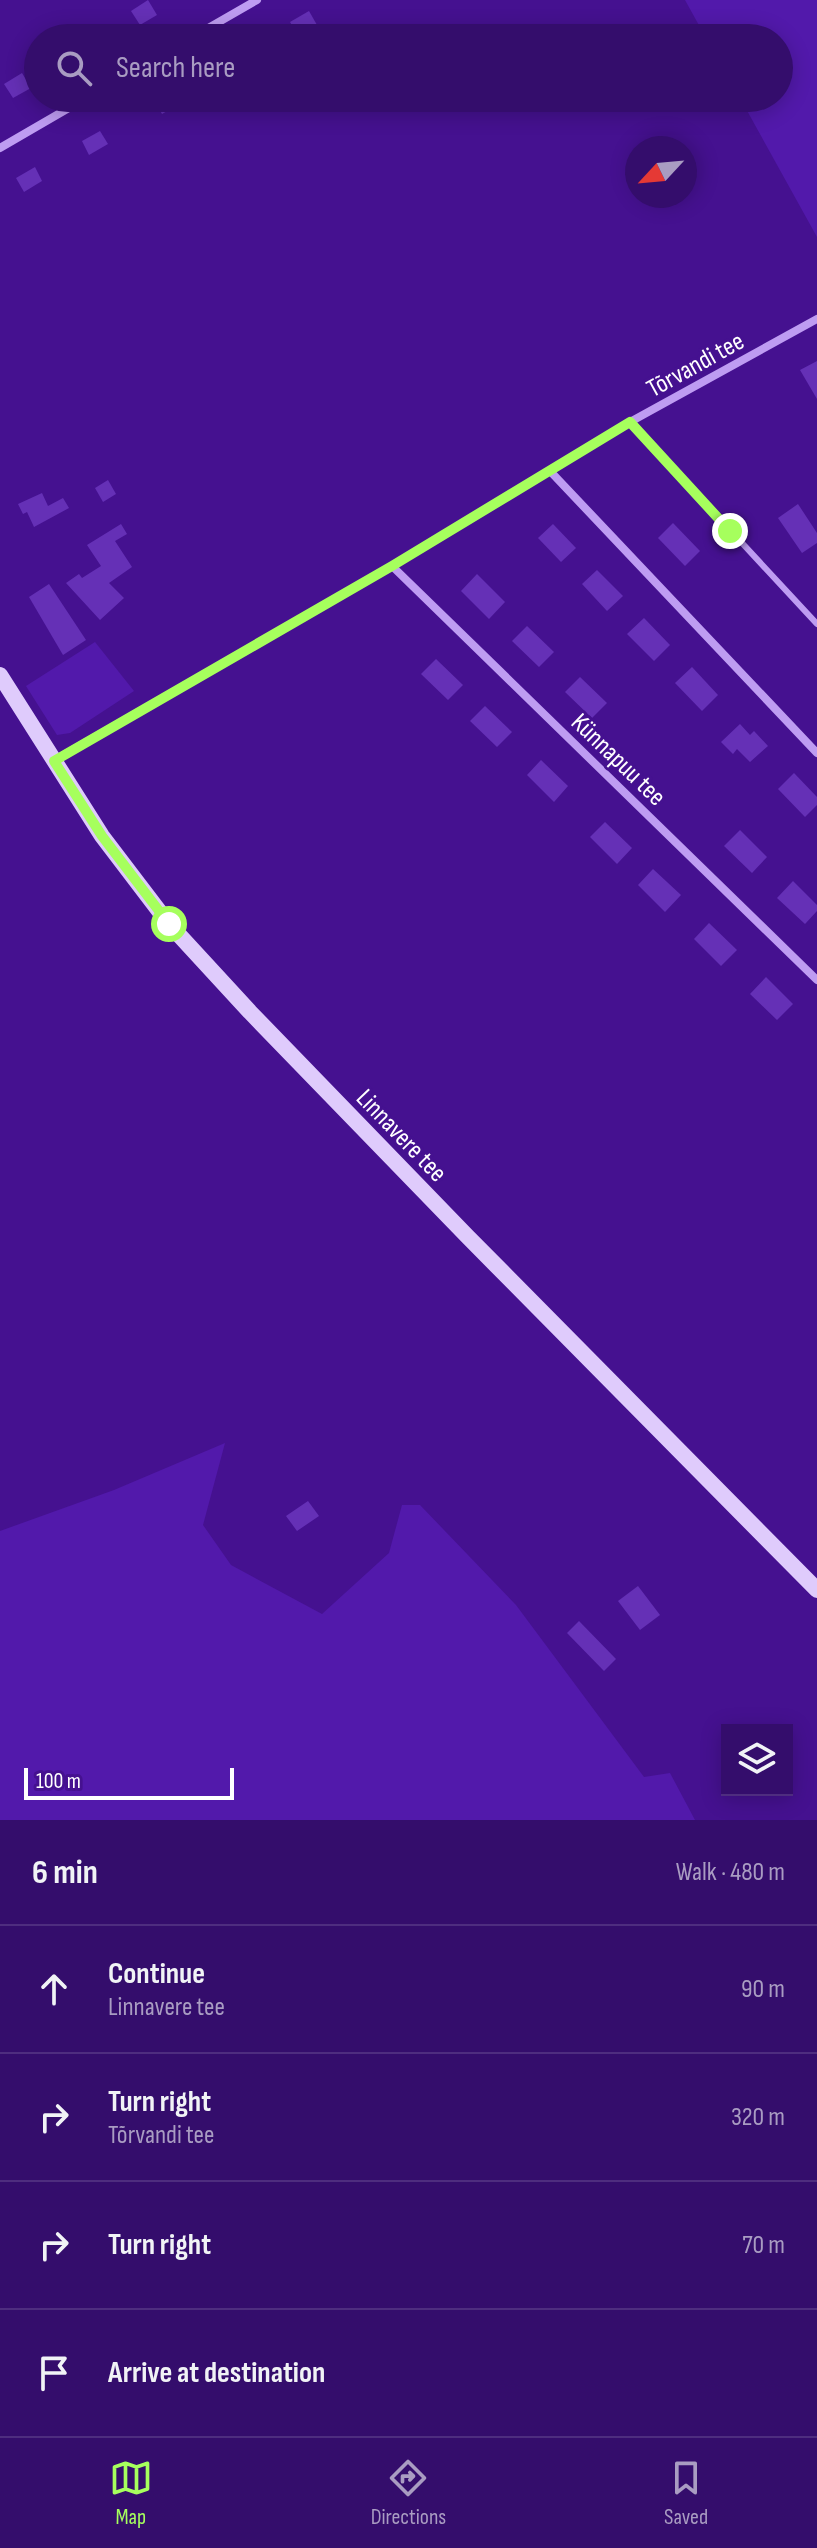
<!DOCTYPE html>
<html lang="en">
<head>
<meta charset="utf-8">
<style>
  :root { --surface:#340d6c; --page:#3c1672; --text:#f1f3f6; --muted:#a99cc2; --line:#4e2d7f; --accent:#a6ff5d }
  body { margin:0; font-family:"Sofia Sans Condensed",sans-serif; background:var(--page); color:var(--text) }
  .controls { position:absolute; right:24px; bottom:24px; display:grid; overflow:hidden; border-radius:0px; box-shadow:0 4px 20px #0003 }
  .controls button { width:72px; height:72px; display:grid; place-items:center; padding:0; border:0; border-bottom:2px solid var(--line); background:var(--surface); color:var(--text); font:40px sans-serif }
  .compass { position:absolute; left:625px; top:136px; width:72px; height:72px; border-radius:50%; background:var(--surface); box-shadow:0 4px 20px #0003; rotate:244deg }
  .scale { position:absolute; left:24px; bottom:20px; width:210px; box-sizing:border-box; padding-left:8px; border:4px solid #fff; border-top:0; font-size:22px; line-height:28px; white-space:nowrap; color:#fff; -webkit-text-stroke:6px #451190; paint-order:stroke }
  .stop { position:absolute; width:24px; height:24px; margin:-18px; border:6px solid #a6ff5d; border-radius:50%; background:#fff }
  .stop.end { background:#a6ff5d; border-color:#fff; box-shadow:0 2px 8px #0008 }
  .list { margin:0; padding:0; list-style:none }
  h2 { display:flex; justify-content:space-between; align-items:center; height:104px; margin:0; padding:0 32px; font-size:34px }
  h2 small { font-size:26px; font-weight:400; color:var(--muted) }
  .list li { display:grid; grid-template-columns:52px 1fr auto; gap:24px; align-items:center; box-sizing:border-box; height:128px; padding:0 32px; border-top:2px solid var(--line) }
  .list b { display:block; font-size:30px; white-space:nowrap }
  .list p { margin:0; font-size:26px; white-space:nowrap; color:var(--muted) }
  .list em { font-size:26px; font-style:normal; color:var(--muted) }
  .icon { flex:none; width:44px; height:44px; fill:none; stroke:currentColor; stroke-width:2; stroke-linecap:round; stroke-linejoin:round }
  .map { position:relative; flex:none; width:817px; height:1820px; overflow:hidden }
  .search { position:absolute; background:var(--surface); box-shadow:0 4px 20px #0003; left:24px; right:24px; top:24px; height:88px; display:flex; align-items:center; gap:20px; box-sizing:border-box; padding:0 28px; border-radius:44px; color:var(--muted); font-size:30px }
  .sheet { height:616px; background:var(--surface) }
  nav { display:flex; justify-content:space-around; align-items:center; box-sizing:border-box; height:112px; border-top:2px solid var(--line); background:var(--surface); font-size:22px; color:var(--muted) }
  nav a { display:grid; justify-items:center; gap:4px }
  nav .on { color:var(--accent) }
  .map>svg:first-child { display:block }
  .green { fill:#5219ab }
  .building { fill:#6530b6 }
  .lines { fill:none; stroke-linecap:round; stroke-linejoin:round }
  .lane { stroke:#be9cf2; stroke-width:6 }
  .street { stroke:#be9cf2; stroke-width:8 }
  .secondary { stroke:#dfcbfc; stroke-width:16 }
  .route { stroke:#a6ff5d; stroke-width:10 }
  .labels { text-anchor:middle; stroke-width:6; stroke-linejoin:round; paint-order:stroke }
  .street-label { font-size:26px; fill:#fff; stroke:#451190 }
</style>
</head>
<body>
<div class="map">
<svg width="817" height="1820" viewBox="0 0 817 1820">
  <rect width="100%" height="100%" fill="#451190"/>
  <!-- green -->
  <g class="green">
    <polygon points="685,0 817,0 817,237 740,98 779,98 779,38 706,38"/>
    <polygon points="95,642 134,691 70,733 57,735 26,686"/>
    <polygon points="225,1443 203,1525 231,1565 322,1614 389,1553 402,1505 420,1505 516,1605 644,1777 670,1773 695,1820 0,1820 0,1531 114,1490"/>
  </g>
  <!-- building -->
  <g class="building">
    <polygon points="148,0 157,15 140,25 131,11"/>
    <polygon points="309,11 317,25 298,36 290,22"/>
    <polygon points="22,73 31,88 13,98 4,84"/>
    <polygon points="153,98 190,98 162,114"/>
    <polygon points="100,131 108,144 89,155 82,141"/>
    <polygon points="35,167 42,181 24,192 16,178"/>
    <polygon points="817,361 817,399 800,370"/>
    <polygon points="108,480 116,494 103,502 95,488"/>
    <polygon points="42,493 48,506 63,498 69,508 34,527 27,512 23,514 18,504"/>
    <polygon points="798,504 817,533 817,543 802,553 778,518"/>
    <polygon points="673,523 700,551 685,566 658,538"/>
    <polygon points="121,524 127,534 115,541 132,567 109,583 124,598 100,620 66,583 79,574 82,578 101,566 87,545"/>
    <polygon points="553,524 576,548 561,562 538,538"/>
    <polygon points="597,570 623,596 607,611 582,584"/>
    <polygon points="477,574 505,602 489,619 461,591"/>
    <polygon points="49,584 86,640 63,655 29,597"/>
    <polygon points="644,618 670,645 654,661 627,634"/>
    <polygon points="527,626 554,652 539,667 512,641"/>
    <polygon points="436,659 463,685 448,700 421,674"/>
    <polygon points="692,667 718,695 702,711 675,683"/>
    <polygon points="580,677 607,703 592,718 565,692"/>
    <polygon points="485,706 512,732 497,747 470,721"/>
    <polygon points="740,724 750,735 754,731 768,746 750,762 737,749 733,754 721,742"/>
    <polygon points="541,760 568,786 554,802 527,775"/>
    <polygon points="794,773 817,797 817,805 805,817 778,789"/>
    <polygon points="605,822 632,848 617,864 590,837"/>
    <polygon points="740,830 767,857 752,873 724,846"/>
    <polygon points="653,869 681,895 665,912 638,885"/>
    <polygon points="793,881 817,905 817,911 805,924 777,898"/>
    <polygon points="709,923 737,950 721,966 694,939"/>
    <polygon points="766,977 793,1004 777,1020 750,994"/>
    <polygon points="308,1501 319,1516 297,1531 286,1516"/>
    <polygon points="638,1586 660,1615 640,1630 618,1601"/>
    <polygon points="579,1621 616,1659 604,1671 567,1633"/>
  </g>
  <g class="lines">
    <!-- lane -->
    <polyline class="lane" points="630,422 817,624"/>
    <!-- street -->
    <g class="street">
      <polyline points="191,38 257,0"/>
      <polyline points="0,148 86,98"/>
      <polyline points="550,471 817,753"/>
      <polyline points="392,566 817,980"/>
      <polyline points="55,760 392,566 630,422 817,319"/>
    </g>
    <!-- secondary -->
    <polyline class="secondary" points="0,675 102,836 169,924 250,1012 468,1237 817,1590"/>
  </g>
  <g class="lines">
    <!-- route -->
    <polyline class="route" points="169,924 102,836 54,761 392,566 630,422 730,531"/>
  </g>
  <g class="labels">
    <!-- street labels -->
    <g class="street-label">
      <text transform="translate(695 364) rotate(-29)" y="9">Tõrvandi tee</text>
      <text transform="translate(619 759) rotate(44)" y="9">Künnapuu tee</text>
      <text transform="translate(402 1135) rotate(46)" y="9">Linnavere tee</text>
    </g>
  </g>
</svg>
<div class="controls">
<button><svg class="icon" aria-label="layers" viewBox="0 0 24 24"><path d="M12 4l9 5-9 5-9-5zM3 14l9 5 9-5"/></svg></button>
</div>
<svg class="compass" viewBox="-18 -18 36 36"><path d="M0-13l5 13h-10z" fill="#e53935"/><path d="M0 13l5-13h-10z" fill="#a99cc2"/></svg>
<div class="scale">100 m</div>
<div class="stop" style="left:169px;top:924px"></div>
<div class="stop end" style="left:730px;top:531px"></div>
<div class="search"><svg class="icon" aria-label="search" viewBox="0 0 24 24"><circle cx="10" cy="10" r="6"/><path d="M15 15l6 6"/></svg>Search here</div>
</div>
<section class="sheet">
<h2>6 min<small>Walk · 480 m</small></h2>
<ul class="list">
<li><svg class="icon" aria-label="ahead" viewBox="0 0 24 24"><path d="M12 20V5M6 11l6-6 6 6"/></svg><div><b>Continue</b><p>Linnavere tee</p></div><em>90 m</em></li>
<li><svg class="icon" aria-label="right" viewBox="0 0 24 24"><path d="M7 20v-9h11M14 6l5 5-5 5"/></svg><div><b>Turn right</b><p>Tõrvandi tee</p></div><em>320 m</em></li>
<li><svg class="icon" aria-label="right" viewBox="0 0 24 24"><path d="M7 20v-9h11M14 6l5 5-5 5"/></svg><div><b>Turn right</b></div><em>70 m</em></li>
<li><svg class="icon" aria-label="arrive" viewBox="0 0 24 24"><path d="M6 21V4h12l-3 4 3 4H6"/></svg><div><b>Arrive at destination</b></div></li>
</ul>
</section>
<nav>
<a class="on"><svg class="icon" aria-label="map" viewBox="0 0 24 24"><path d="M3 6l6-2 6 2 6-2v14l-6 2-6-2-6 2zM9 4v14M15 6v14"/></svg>Map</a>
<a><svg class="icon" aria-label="directions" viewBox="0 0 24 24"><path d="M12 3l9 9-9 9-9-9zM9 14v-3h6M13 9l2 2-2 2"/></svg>Directions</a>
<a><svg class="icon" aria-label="saved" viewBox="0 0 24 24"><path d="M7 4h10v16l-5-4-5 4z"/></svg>Saved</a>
</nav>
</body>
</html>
